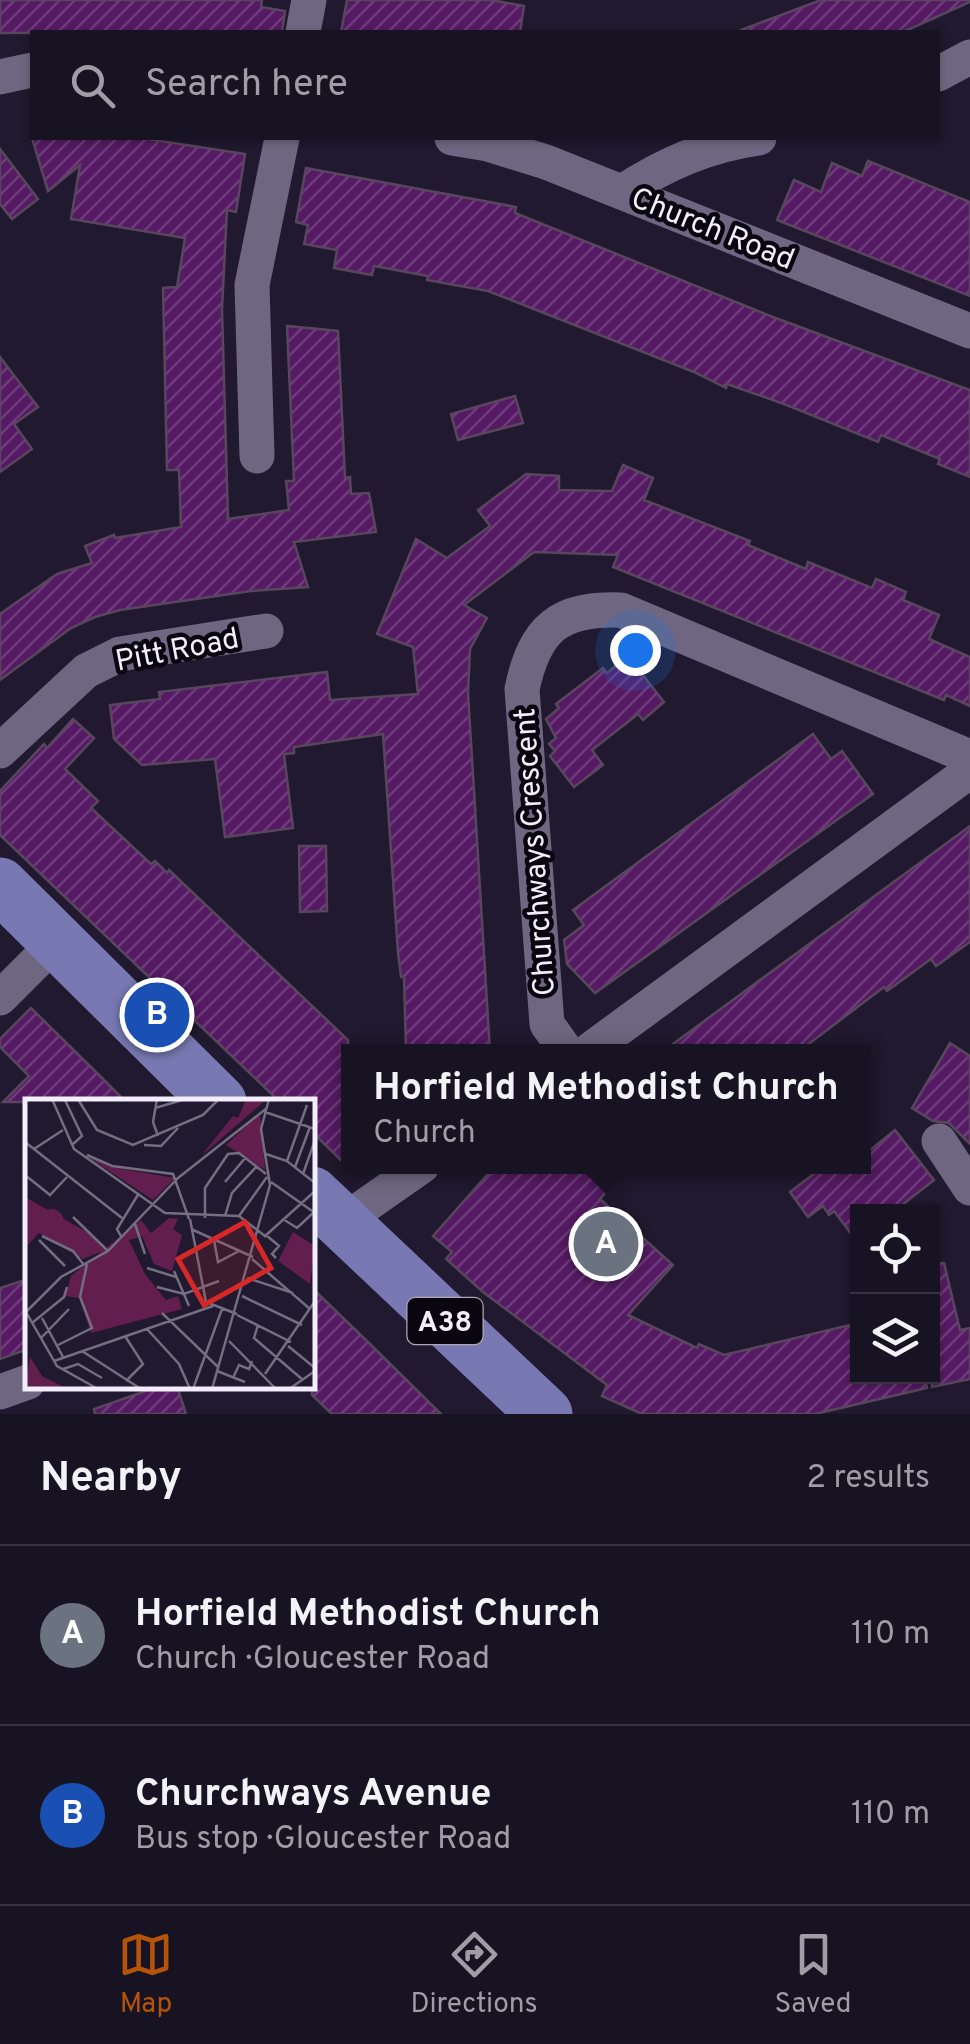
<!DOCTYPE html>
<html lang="en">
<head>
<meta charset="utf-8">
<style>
  :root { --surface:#181323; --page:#252030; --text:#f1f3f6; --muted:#9f9ea6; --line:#363241; --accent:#b45309 }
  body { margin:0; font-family:Overpass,sans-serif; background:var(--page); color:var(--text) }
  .controls { position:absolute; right:30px; bottom:30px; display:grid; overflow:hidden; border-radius:0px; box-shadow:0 2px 8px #0004 }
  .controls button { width:90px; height:90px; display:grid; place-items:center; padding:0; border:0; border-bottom:2px solid var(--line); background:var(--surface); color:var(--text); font:50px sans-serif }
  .you { position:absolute; left:635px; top:650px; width:35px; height:35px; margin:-25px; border:8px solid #fff; border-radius:50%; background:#1a73e8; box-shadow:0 0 0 15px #1a73e833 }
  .badge { display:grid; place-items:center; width:65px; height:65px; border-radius:50%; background:var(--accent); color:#fff; font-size:32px; font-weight:700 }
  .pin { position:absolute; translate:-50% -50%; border:5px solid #fff; box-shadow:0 2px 10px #0006 }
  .popup { position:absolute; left:341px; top:1044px; width:530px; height:130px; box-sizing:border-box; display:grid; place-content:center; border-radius:0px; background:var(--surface); filter:drop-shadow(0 2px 8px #0005); font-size:32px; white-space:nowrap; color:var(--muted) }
  .popup b { font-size:38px; color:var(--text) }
  .popup::after { content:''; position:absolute; left:50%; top:100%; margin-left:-20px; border:20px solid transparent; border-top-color:var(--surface) }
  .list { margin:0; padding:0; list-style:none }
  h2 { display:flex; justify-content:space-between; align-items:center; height:130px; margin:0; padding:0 40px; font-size:42px }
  h2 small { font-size:32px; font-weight:400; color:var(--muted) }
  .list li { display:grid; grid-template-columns:65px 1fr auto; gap:30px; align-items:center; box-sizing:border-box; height:180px; padding:0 40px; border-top:2px solid var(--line) }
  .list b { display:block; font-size:38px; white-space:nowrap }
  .list p { margin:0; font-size:32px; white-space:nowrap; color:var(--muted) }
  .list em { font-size:32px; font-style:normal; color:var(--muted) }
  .icon { flex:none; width:55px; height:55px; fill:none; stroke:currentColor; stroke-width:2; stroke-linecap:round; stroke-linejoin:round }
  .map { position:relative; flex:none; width:970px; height:1414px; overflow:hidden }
  .search { position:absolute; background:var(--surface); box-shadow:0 2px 8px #0004; left:30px; right:30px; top:30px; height:110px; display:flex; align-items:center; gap:25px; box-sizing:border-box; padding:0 35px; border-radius:0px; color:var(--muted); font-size:38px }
  .sheet { height:490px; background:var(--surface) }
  nav { display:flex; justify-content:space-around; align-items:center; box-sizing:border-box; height:140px; border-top:2px solid var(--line); background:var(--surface); font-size:28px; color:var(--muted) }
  nav a { display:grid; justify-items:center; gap:5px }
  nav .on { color:var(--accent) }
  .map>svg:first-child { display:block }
  .building { fill:url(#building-hatch); stroke:#58475c; stroke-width:2.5 }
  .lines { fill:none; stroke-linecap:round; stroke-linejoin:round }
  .minor { stroke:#6f6781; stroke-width:35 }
  .primary { stroke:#7879b3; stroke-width:55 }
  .labels { text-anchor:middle; stroke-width:9; stroke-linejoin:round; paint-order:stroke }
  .shield { fill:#09060f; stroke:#aca8b6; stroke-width:2.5 }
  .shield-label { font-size:28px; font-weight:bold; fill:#f2eefd }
  .street-label { font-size:30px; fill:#f2eefd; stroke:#09060f }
  .inset-road { fill:none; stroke:#746e81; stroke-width:2.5 }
  .view { fill:#d62828; fill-opacity:0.15; stroke:#d62828; stroke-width:5 }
  .inset-edge { fill:none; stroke:#f2eefd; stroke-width:5 }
</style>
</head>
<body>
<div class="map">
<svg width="970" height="1414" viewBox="0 0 970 1414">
  <defs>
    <pattern id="building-hatch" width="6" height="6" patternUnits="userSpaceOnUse" patternTransform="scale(2.5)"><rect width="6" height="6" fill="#551a63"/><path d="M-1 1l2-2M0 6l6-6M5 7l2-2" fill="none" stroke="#6e3c7a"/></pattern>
  </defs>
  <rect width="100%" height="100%" fill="#20192f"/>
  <!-- building -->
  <g class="building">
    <polygon points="0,0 262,0 261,7 285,11 282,32 0,33"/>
    <polygon points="347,0 491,0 524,6 520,32 341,32"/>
    <polygon points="821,0 970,0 970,2 903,32 742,32 741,30"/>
    <polygon points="32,138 141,138 245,154 236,212 227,210 222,309 228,519 289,510 286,481 294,481 287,326 338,331 345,478 350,477 351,494 369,493 376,532 294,542 308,587 251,591 120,610 95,617 71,628 0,680 0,614 57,574 92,563 85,546 114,535 115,538 181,527 179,470 167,470 163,288 177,287 185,238 71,219 80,165 48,191"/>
    <polygon points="0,149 38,199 12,219 0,204"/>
    <polygon points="868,161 970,202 970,296 777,220 794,180 821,192 832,163 862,176"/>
    <polygon points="306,168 516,207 515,213 773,317 970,390 970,477 938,464 940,459 881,435 878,442 784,404 727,384 726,388 694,372 488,291 427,280 428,276 374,266 372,275 334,268 337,250 304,244 308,225 296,222"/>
    <polygon points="0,357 38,407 14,424 32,449 0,472"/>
    <polygon points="515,396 523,423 458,440 451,414"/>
    <polygon points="623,465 653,478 644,500 750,541 748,545 806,569 808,562 872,588 876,579 906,592 903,600 939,615 929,639 970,657 970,706 946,695 944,700 613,567 618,555 534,552 464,605 487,618 470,649 468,693 490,1052 406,1052 404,977 401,977 398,953 383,734 294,747 294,753 284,754 293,828 225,837 215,759 142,765 114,739 110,705 160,699 159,692 327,672 330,700 418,694 413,647 377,634 416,539 447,558 490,526 478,510 526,474 559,476 559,490 612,491"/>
    <polygon points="628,656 664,702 643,720 638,714 592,750 603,765 574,787 550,756 555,751 549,744 556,738 546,719 559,708 556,704 603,668 607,673"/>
    <polygon points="73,719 94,738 65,769 98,801 91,808 151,864 155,861 167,873 169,870 348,1040 348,1167 312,1132 312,1102 280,1102 0,835 0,791 44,744 47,748"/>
    <polygon points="813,734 831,759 842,751 873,794 595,993 567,964 564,940 584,925 573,910"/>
    <polygon points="970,826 970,942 936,966 931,959 887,991 884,987 798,1052 662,1052"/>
    <polygon points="299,846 326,846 327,911 300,912"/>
    <polygon points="31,1008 98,1074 126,1102 3,1102 29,1076 0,1047 0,1039"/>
    <polygon points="950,1043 970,1056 970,1144 949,1123 933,1121 912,1108"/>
    <polygon points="895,1130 934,1180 893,1212 858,1212 858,1243 834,1211 829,1215 823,1206 808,1217 790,1192 824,1166 864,1166 864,1155"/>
    <polygon points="495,1166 585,1166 609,1188 600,1199 673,1265 628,1315 697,1348 699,1344 724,1355 858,1323 858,1376 925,1376 927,1388 815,1414 642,1414 602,1396 607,1385 483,1292 446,1259 452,1252 433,1236"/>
    <polygon points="944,1263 960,1330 970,1328 970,1379 932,1387 932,1264"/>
    <polygon points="28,1279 28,1349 0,1359 0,1288"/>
    <polygon points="312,1288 369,1343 441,1414 332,1414 312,1395"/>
    <polygon points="160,1386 177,1386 186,1414 95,1414 94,1409"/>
  </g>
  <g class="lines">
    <!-- minor -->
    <g class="minor">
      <polyline points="303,32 309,0"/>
      <polyline points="938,74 970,57"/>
      <polyline points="0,77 32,70"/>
      <polyline points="452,138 488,144 546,162 970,331"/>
      <path d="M622 192C665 164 708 145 759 138"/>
      <polyline points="257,456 252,285 282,138"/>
      <polyline points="0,751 86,671 120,654 266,631"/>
      <polyline points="0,998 57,941"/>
      <path d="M567 1052 547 1024 522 689C535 628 559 608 621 610L970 757"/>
      <polyline points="587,1052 970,771"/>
      <polyline points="939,1141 970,1188"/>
      <polyline points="342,1222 422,1166"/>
      <polyline points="0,1392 28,1382"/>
    </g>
    <!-- primary -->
    <g class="primary">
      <polyline points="0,885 219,1102"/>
      <polyline points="312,1194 545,1414"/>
    </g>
  </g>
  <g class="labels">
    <!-- shield labels -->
    <rect class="shield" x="407.5" y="1298" width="75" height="46" rx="8"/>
    <g class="shield-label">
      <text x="445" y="1331">A38</text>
    </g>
    <!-- street labels -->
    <g class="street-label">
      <text transform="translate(713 228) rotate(22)" y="10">Church Road</text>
      <text transform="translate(177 649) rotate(-11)" y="10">Pitt Road</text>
      <text transform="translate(534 852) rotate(-94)" y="10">Churchways Crescent</text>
    </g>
  </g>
  <!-- overview -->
  <g transform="translate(25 1099)">
    <rect width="290" height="290" fill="#20192f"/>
    <path d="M221 0H242L176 57 208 17 213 19ZM235 14 240 71 201 46ZM60 56 85 68 150 79 128 101ZM0 98 62 133 80 151 58 160 14 134 0 149ZM144 119 153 120 148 130 157 136 147 172 129 165 117 137 104 141 120 175 141 201 153 197 157 210 66 234 54 199 40 197 46 177 116 121 126 134Z" fill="#621e4f"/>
    <path d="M13 123a13 13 0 1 1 26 0a13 13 0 1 1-26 0ZM268 133 290 147 285 185 253 162ZM98 182 109 214 74 220 71 198 84 190 79 185ZM5 258 17 277 43 290H0Z" fill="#621e4f"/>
    <path class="inset-road" d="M27 0 49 50 140 114 214 117 240 137M40 0H88M132 0 128 23 133 37M40 1 57 37 47 46M54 2 72 31 108 46 178 16 194 0M130 9 161 0M240 13 290 30M0 43 97 119M119 46 136 47 153 29M9 50 38 31M241 55 262 62 290 84M62 56 87 67 148 75 164 120M262 62 282 6M270 68 285 28M278 75 290 41M0 76 25 96 42 78M200 83 221 58M246 83 290 114M200 117 207 94 232 67M214 117 242 78M48 118 83 152M180 119V89L203 55 214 54 241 75M165 120 181 203 212 215M258 120 272 129 289 113M110 125 120 155M166 130 228 158M241 136 254 147 247 155 251 159M17 137 48 152 59 166M239 138 290 92M97 139 92 130 114 94M14 141 40 167M189 141 193 163 214 152M227 160 285 210M122 169 151 178M149 172 164 207M222 179 268 194M132 188 159 195 194 182M217 197 277 226M1 213 32 267 73 290M0 214 36 178 83 152 153 79 242 9M137 214 193 268M212 216 266 243M17 219 38 258M7 224 39 198 42 188M233 226 229 239 278 281M122 230 154 265 165 290M100 237 118 265 101 282M16 239 44 210M204 242 251 290M33 246 67 229 55 198 62 165M263 247 290 269M57 252 116 290M29 262 188 207M38 270 53 265 77 279M192 272 220 283M240 275 290 202M208 279 214 266 224 270 227 262M168 290 197 210M187 290 245 86 236 30 244 0M264 290 290 272"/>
    <path class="view" d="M220 123 246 169 179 206 153 160Z"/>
    <rect width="290" height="290" class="inset-edge"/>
  </g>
</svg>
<div class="controls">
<button><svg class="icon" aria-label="locate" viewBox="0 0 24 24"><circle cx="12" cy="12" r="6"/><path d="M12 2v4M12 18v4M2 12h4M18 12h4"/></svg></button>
<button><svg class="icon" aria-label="layers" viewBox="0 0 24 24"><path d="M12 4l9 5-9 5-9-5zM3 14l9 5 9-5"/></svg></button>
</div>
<div class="you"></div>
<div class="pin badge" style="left:606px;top:1244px;background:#6b7280">A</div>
<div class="popup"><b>Horfield Methodist Church</b>Church</div>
<div class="pin badge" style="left:157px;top:1015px;background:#1a4fb4">B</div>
<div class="search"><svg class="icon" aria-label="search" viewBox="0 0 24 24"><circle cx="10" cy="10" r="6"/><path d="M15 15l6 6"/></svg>Search here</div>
</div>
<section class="sheet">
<h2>Nearby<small>2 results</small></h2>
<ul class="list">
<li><span class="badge" style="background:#6b7280">A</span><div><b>Horfield Methodist Church</b><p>Church · Gloucester Road</p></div><em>110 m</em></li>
<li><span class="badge" style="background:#1a4fb4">B</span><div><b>Churchways Avenue</b><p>Bus stop · Gloucester Road</p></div><em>110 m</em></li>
</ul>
</section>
<nav>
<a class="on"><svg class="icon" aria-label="map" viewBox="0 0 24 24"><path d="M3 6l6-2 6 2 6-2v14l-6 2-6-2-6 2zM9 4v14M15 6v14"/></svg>Map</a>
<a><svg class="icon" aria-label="directions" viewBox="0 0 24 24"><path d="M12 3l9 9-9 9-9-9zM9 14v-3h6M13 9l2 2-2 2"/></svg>Directions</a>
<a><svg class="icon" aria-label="saved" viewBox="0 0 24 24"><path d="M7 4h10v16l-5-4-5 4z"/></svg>Saved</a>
</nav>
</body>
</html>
